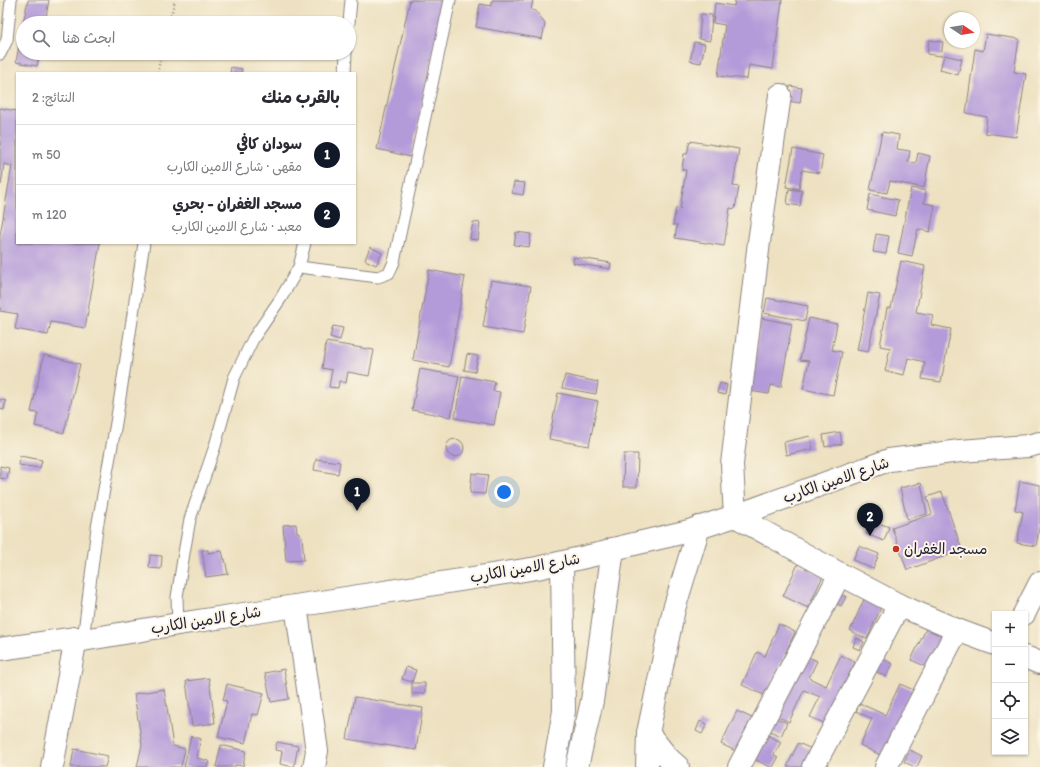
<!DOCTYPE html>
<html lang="ar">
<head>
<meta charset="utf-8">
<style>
  :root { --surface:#fff; --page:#f2f2f3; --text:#2b2b33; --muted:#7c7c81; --line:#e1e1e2; --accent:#111827 }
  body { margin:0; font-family:Itim,"Playpen Sans Arabic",sans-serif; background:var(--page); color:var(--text); direction:rtl }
  .controls { position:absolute; right:12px; bottom:12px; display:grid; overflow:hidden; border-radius:0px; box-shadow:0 1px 3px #0004 }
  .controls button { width:36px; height:36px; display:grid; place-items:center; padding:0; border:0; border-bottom:1px solid var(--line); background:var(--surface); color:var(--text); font:20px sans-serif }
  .compass { position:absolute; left:944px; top:12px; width:36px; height:36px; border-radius:50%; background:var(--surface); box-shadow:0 1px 3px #0004; rotate:102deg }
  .you { position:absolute; left:504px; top:492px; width:14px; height:14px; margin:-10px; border:3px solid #fff; border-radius:50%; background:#1a73e8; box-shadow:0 0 0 6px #1a73e833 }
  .badge { display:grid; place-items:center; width:26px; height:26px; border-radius:50%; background:var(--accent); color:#fff; font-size:13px; font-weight:700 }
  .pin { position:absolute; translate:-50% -33px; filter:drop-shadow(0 1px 2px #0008) }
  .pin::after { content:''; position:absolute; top:21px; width:14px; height:12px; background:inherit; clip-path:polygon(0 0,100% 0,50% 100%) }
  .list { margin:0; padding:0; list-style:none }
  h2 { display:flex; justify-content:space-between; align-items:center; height:52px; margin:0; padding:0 16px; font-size:17px }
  h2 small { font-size:13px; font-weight:400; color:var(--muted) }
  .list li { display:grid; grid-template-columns:26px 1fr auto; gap:12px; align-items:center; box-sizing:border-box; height:60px; padding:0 16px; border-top:1px solid var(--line) }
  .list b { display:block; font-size:15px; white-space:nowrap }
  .list p { margin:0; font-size:13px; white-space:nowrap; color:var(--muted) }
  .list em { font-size:13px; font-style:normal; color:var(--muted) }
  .icon { flex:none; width:22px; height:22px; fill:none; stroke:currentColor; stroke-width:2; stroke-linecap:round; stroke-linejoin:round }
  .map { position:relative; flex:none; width:1040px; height:767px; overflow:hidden; direction:ltr }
  .search { position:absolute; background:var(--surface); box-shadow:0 1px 3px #0004; left:16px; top:16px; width:340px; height:44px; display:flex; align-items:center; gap:10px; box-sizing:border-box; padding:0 14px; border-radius:22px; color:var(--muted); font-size:15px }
  .panel { position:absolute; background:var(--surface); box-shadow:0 1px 3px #0004; left:16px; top:72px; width:340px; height:172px; border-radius:0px; direction:rtl }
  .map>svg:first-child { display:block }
  .building { fill:#b39ad9 }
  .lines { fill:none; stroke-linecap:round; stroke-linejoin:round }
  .service-casing { stroke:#88827e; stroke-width:13 }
  .minor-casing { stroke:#88827e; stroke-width:24 }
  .tertiary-casing { stroke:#88827e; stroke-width:24 }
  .path { stroke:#88827e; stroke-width:2.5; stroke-dasharray:1 3; stroke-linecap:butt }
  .service { stroke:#fff; stroke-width:11 }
  .minor { stroke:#fff; stroke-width:22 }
  .tertiary { stroke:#fff; stroke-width:22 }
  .poi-dot { fill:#c8321e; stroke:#fcf5e5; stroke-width:1.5 }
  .labels { text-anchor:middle; stroke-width:4; stroke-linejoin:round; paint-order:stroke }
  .street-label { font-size:15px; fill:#22223b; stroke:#fcf5e5 }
  .poi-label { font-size:15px; fill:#22223b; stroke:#fcf5e5; text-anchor:start }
</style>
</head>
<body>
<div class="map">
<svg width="1040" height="767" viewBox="0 0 1040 767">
  <rect width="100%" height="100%" fill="#fcf5e5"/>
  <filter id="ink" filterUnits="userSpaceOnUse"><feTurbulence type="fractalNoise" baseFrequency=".025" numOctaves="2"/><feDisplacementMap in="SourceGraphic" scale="8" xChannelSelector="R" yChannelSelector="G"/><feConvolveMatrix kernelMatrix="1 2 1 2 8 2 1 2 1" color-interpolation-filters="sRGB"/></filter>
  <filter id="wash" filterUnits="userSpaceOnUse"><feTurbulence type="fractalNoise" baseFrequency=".012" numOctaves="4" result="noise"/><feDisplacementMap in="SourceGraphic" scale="16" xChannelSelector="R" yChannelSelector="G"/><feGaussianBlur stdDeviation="0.9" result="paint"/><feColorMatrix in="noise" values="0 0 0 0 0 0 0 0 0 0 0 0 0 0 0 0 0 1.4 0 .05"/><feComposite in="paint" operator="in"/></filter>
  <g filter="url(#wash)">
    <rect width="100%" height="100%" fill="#ede1c1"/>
    <g id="blocks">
      <!-- building -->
      <g class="building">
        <polygon points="28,0 49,0 45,23 23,23"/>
        <polygon points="410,0 445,0 411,157 377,149"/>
        <polygon points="492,0 533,0 531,10 536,11 545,24 542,39 476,27 480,4 491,6"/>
        <polygon points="735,0 782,0 773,69 749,65 747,79 718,76 725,25 713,23 715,3 734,6"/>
        <polygon points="701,14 712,15 710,41 699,39"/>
        <polygon points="22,29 23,29 23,53 40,53 37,66 16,62"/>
        <polygon points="986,34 1019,39 1014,72 1026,74 1016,137 985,133 987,117 966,113 975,49 983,51"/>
        <polygon points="929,40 943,42 941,56 927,54"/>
        <polygon points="694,42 705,44 701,63 690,61"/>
        <polygon points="944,55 962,59 958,75 940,70"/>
        <polygon points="231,67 242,69 241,73 230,73"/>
        <polygon points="790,86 802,88 800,103 787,101"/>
        <polygon points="0,108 17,111 17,243 100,243 85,328 51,322 48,335 15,329 18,314 0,311 0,235 12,166 4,164 1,185 0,184"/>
        <polygon points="882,132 899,135 897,149 910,151 908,162 916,163 918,153 930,156 924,188 890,181 887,193 870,190"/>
        <polygon points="690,141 739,149 733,186 739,187 735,209 730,208 724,246 675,238 677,225 673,225 676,208 680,209 686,170 682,170 684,154 687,154"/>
        <polygon points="793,149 823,155 820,173 802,170 799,189 786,187"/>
        <polygon points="514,182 525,183 523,195 512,193"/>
        <polygon points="911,188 926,191 924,203 935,205 930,232 918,229 912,256 898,253"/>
        <polygon points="789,189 802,191 800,206 787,204"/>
        <polygon points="870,194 898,200 895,216 867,210"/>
        <polygon points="473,222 480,223 478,240 470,239"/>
        <polygon points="516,232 531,234 529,247 514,245"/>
        <polygon points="876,234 889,236 886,254 873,252"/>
        <polygon points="370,247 382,253 376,265 365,260"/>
        <polygon points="574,257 611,263 610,269 573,263"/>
        <polygon points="901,261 925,266 916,312 933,315 931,325 951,329 941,382 922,379 925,362 908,358 904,375 885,371 890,348 880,346 887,308 891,308"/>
        <polygon points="429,270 465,277 449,367 413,360"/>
        <polygon points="491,280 531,286 523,334 483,327"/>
        <polygon points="868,293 880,295 868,352 857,350"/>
        <polygon points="767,298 808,306 805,321 764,313"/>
        <polygon points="761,318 792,324 781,387 771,385 769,394 749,391"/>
        <polygon points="809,318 837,324 832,350 842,352 833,395 803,389 809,361 800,360"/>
        <polygon points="333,326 343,328 340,340 330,337"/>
        <polygon points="326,342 374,350 369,376 348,372 346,383 339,381 338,388 329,387 332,370 322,368"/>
        <polygon points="467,354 478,356 475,372 464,370"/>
        <polygon points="44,355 80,364 64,433 35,426 38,413 31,412"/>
        <polygon points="420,369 459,376 451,417 412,410"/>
        <polygon points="565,375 598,382 596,394 562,388"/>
        <polygon points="462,376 495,382 493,391 500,392 494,425 455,418"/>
        <polygon points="720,383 727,385 725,395 717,393"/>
        <polygon points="558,393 598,401 589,446 549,439"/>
        <polygon points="0,399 6,401 4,410 0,409"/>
        <polygon points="840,432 842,444 825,447 823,435"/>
        <polygon points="810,436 813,449 786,455 784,442"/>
        <circle cx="455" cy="448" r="9"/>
        <polygon points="624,454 638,454 637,487 623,487"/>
        <polygon points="20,456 42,460 40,468 19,465"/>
        <polygon points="316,459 340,462 338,474 314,470"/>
        <polygon points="0,466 9,468 7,479 0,478"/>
        <polygon points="472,473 488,475 485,494 470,493"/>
        <polygon points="1020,481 1040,485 1040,524 1036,546 1017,543 1023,512 1015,510"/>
        <polygon points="921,483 927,514 907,519 900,488"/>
        <polygon points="942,492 962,550 907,570 892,528 932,514 927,497"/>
        <polygon points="871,520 889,527 884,541 866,534"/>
        <polygon points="296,524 297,532 302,536 304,560 286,561 283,525"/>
        <polygon points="859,546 879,554 873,569 853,560"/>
        <polygon points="202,550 208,550 208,553 222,551 224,559 225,559 228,574 206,577"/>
        <polygon points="150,555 162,556 161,569 149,568"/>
        <polygon points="798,564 823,576 808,608 783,596"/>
        <polygon points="836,592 846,597 841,606 832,602"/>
        <polygon points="865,597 882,605 867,639 850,631"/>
        <polygon points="779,624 795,632 766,696 742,685 757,652 765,656"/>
        <polygon points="927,627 942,635 927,667 911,660"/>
        <polygon points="856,638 864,642 860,650 853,647"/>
        <polygon points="841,655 855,662 826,724 810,717 820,697 804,690 789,722 777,716 806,656 817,661 809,678 826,686"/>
        <polygon points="881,658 893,664 886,677 875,671"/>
        <polygon points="406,667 416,670 412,682 402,679"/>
        <polygon points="284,669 289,699 271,702 265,673"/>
        <polygon points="209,678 215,723 192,726 186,681"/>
        <polygon points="412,683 425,683 425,693 412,694"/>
        <polygon points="227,684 264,693 258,715 252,714 245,743 218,737 227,701 223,700"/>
        <polygon points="900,684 916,691 884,757 860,745 872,719 856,711 859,703 885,715"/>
        <polygon points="164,689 173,746 185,749 181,767 137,767 142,745 134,694"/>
        <polygon points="355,697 423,708 416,750 347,739"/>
        <polygon points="737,711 754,719 738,752 721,744"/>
        <polygon points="776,718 787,723 781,736 770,731"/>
        <polygon points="700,721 707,724 702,734 696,731"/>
        <polygon points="767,735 781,742 774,755 778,758 773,767 770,767 754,759"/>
        <polygon points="191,736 201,739 197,758 209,761 207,767 184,767"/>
        <polygon points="277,742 298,746 294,767 280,764 282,751 275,750"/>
        <polygon points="798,743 814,750 806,767 787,767"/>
        <polygon points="221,745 246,751 243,766 235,765 235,767 216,767"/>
        <polygon points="74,749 108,756 105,767 71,767"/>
        <polygon points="910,750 922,756 917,767 915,767 904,762"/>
      </g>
    </g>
  </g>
  <g filter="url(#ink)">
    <use href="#blocks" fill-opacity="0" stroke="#88827e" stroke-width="1"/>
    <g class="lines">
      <!-- service casing -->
      <g class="service-casing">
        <g id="service">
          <polyline points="349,23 351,0"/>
          <polyline points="0,54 7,40 11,0"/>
          <polyline points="345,73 346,53"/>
          <polyline points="299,267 378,277 389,273 394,262 450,0"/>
          <polyline points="178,624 177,597 184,553 190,519 215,446 234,378 253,339 281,298 299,267 305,243"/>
          <polyline points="83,640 97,528 116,423 144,243"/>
        </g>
      </g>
      <!-- minor casing -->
      <g class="minor-casing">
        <g id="minor">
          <polyline points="780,95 759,242 732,464 735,516 840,574 899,605 957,630 995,644"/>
          <polyline points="296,606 317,751 314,767"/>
          <polyline points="1024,614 1040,583"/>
          <polyline points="1025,657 1040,663"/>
          <polyline points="52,767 76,638"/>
          <polyline points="554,767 564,711 562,563"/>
          <polyline points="577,767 592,701 613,549"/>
          <polyline points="647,767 648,733"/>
          <polyline points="678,767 668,758 648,733 674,609 699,527"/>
          <polyline points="739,767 840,574"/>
          <polyline points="813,767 899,605"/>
          <polyline points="886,767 957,630"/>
        </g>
      </g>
      <!-- tertiary casing -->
      <g class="tertiary-casing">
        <polyline id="tertiary" points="0,649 76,638 83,640 178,624 257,612 537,568 607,552 613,549 689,531 735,516 889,460 960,451 1028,446 1040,443"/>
      </g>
      <!-- path -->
      <g class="path">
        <polyline points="169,23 175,0"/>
        <polyline points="157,73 162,53"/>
      </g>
      <!-- service -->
      <use href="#service" class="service"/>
      <!-- minor -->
      <use href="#minor" class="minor"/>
      <!-- tertiary -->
      <use href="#tertiary" class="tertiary"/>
    </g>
  </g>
  <!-- markers -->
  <circle class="poi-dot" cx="896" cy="549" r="4"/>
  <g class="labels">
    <!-- street labels -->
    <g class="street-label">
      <text transform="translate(836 480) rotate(-19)" y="5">شارع الامين الكارب</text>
      <text transform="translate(525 568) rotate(-10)" y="5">شارع الامين الكارب</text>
      <text transform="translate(206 620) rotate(-9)" y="5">شارع الامين الكارب</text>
    </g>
    <!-- poi labels -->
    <g class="poi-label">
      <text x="904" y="554">مسجد الغفران</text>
    </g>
  </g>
</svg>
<div class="controls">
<button>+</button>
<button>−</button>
<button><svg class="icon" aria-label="locate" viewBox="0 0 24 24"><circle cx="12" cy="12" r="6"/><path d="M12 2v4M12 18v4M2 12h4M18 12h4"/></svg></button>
<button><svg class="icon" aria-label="layers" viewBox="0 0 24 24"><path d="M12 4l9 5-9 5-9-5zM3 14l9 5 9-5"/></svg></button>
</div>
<svg class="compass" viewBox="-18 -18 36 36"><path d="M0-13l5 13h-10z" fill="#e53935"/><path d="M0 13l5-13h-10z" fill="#7c7c81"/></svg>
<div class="you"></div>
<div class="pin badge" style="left:357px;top:511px">1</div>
<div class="pin badge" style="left:870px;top:536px">2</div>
<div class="search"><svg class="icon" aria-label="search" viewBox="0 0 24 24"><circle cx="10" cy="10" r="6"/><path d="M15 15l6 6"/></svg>ابحث هنا</div>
<section class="panel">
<h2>بالقرب منك<small>النتائج: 2</small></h2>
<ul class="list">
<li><span class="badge">1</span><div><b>سودان كافي</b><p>مقهى · شارع الامين الكارب</p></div><em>50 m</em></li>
<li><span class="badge">2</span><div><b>مسجد الغفران - بحري</b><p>معبد · شارع الامين الكارب</p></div><em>120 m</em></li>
</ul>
</section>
</div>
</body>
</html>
